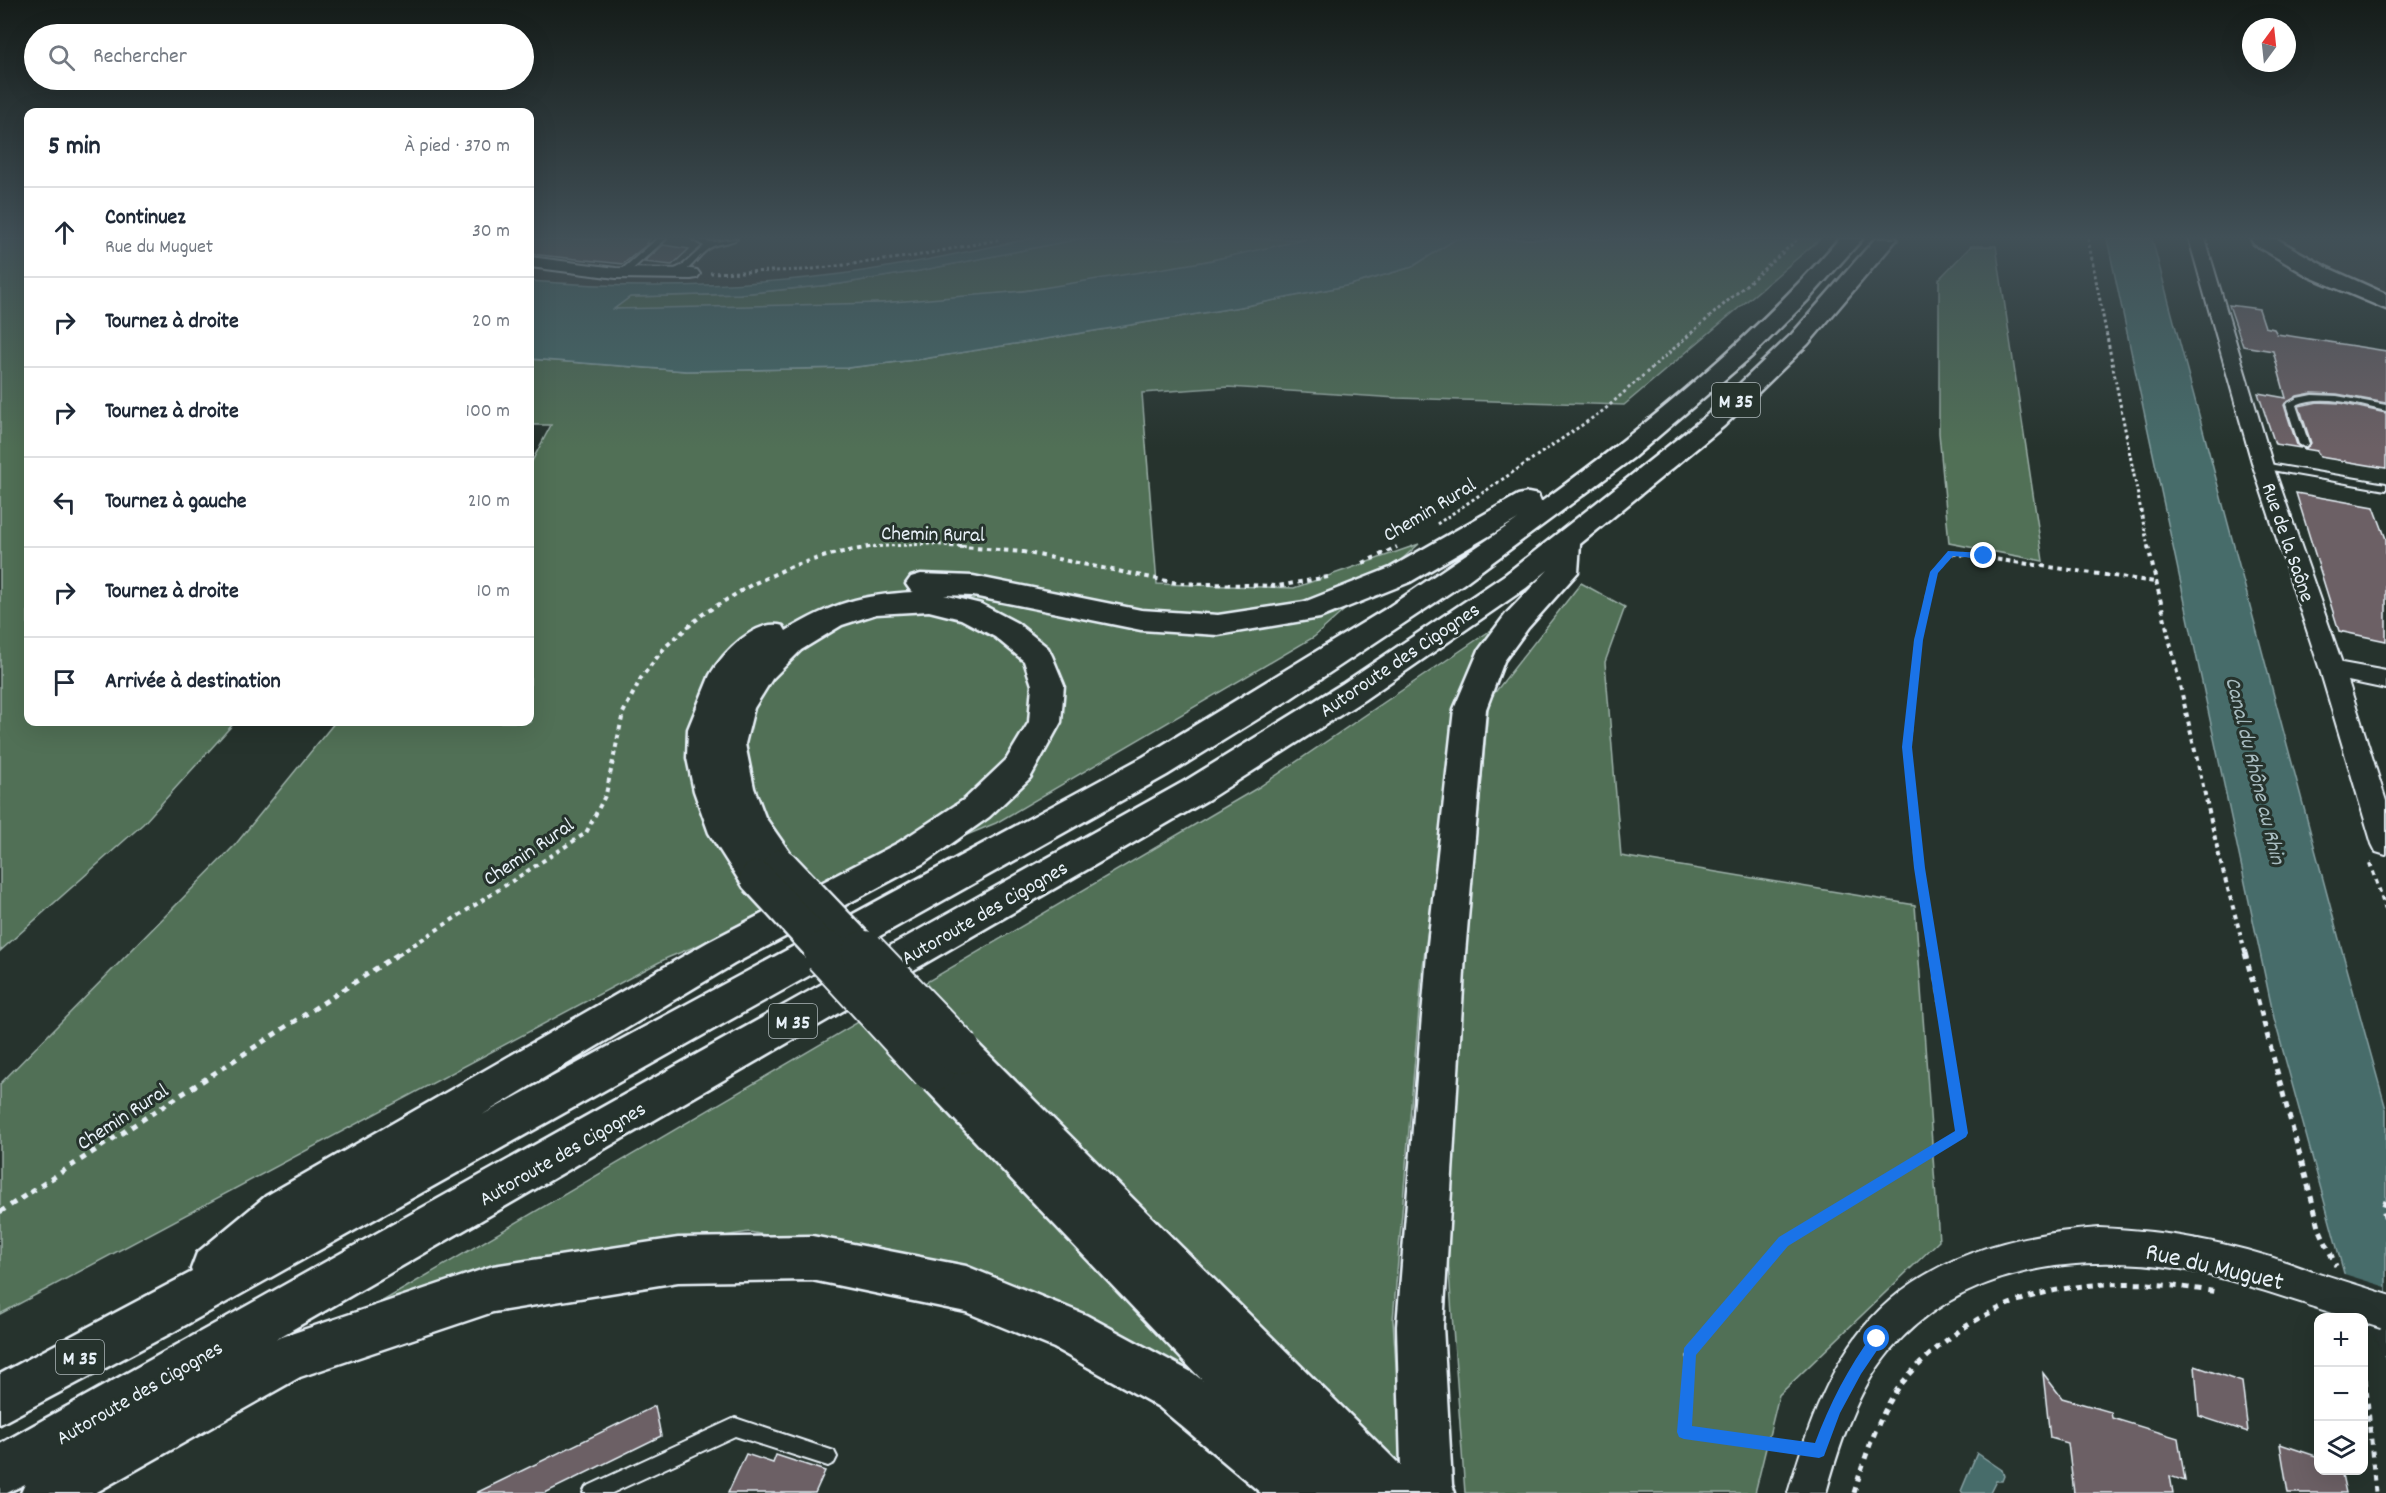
<!DOCTYPE html>
<html lang="fr">
<head>
<meta charset="utf-8">
<style>
  :root { --surface:#fff; --page:#f6f6f7; --text:#1f2937; --muted:#747a83; --line:#e0e1e3 }
  body { margin:0; font-family:Dekko,sans-serif; background:var(--page); color:var(--text) }
  .controls { position:absolute; right:18px; bottom:18px; display:grid; overflow:hidden; border-radius:12px; box-shadow:0 6px 24px #0002 }
  .controls button { width:54px; height:54px; display:grid; place-items:center; padding:0; border:0; border-bottom:2px solid var(--line); background:var(--surface); color:var(--text); font:30px sans-serif }
  .compass { position:absolute; left:2242px; top:18px; width:54px; height:54px; border-radius:50%; background:var(--surface); box-shadow:0 6px 24px #0002; rotate:15deg }
  .stop { position:absolute; width:18px; height:18px; margin:-14px; border:4px solid #1a73e8; border-radius:50%; background:#fff }
  .stop.end { background:#1a73e8; border-color:#fff; box-shadow:0 2px 6px #0008 }
  .list { margin:0; padding:0; list-style:none }
  h2 { display:flex; justify-content:space-between; align-items:center; height:78px; margin:0; padding:0 24px; font-size:26px }
  h2 small { font-size:20px; font-weight:400; color:var(--muted) }
  .list li { display:grid; grid-template-columns:39px 1fr auto; gap:18px; align-items:center; box-sizing:border-box; height:90px; padding:0 24px; border-top:2px solid var(--line) }
  .list b { display:block; font-size:22px; white-space:nowrap }
  .list p { margin:0; font-size:20px; white-space:nowrap; color:var(--muted) }
  .list em { font-size:20px; font-style:normal; color:var(--muted) }
  .icon { flex:none; width:33px; height:33px; fill:none; stroke:currentColor; stroke-width:2; stroke-linecap:round; stroke-linejoin:round }
  .map { position:relative; flex:none; width:2386px; height:1493px; overflow:hidden }
  .search { position:absolute; background:var(--surface); box-shadow:0 6px 24px #0002; left:24px; top:24px; width:510px; height:66px; display:flex; align-items:center; gap:15px; box-sizing:border-box; padding:0 21px; border-radius:33px; color:var(--muted); font-size:22px }
  .panel { position:absolute; background:var(--surface); box-shadow:0 6px 24px #0002; left:24px; top:108px; width:510px; height:618px; border-radius:12px }
  .map>svg:first-child { display:block }
  .built { fill:#3b413e }
  .green { fill:#516f57; stroke:#9cb0a8; stroke-width:1.5 }
  .water { fill:#476c6b; stroke:#87a1a3; stroke-width:1.5 }
  .pier { fill:#26332d }
  .building { fill:#6c6165; stroke:#e8f1f8; stroke-width:1.5 }
  .lines { fill:none; stroke-linecap:round; stroke-linejoin:round }
  .lane-casing { stroke:#e8f1f8; stroke-width:4 }
  .street-casing { stroke:#e8f1f8; stroke-width:4 }
  .secondary-casing { stroke:#e8f1f8; stroke-width:5 }
  .highway-casing { stroke:#e8f1f8; stroke-width:5 }
  .path-far2 { stroke:#e8f1f8; stroke-width:3; stroke-dasharray:3 3; stroke-linecap:butt }
  .path-far1 { stroke:#e8f1f8; stroke-width:4; stroke-dasharray:4.5 4.5; stroke-linecap:butt }
  .path { stroke:#e8f1f8; stroke-width:5; stroke-dasharray:6 6; stroke-linecap:butt }
  .lane { fill:#26332d; fill-rule:evenodd }
  .street { fill:#26332d; fill-rule:evenodd }
  .secondary { fill:#26332d; fill-rule:evenodd }
  .highway { fill:#26332d; fill-rule:evenodd }
  .street-bridge-casing { stroke:#e8f1f8; stroke-width:38; stroke-linecap:butt }
  .highway-bridge-far1-casing { stroke:#e8f1f8; stroke-width:38; stroke-linecap:butt }
  .highway-bridge-casing { stroke:#e8f1f8; stroke-width:48; stroke-linecap:butt }
  .street-bridge { stroke:#26332d; stroke-width:34 }
  .highway-bridge-far1 { stroke:#26332d; stroke-width:33 }
  .highway-bridge { stroke:#26332d; stroke-width:44 }
  .route { fill:#1a73e8 }
  .labels { text-anchor:middle; stroke-width:6; stroke-linejoin:round; paint-order:stroke }
  .shield { fill:#26332d; stroke:#aeb8bb; stroke-width:1.5 }
  .shield-label { font-size:20px; font-weight:bold; fill:#e8f1f8 }
  .street-label { font-size:21px; fill:#e8f1f8; stroke:#26332d }
  .water-label { font-size:22px; font-style:italic; fill:#a8bcc0; stroke:#26332d }
  .near-street-label { font-size:26px; fill:#e8f1f8; stroke:#26332d }
</style>
</head>
<body>
<div class="map">
<svg width="2386" height="1493" viewBox="0 0 2386 1493">
  <rect width="100%" height="100%" fill="#26332d"/>
  <filter id="ink" filterUnits="userSpaceOnUse"><feTurbulence type="fractalNoise" baseFrequency=".0167" numOctaves="2"/><feDisplacementMap in="SourceGraphic" scale="12" xChannelSelector="R" yChannelSelector="G"/><feConvolveMatrix kernelMatrix="1 2 1 2 8 2 1 2 1" color-interpolation-filters="sRGB"/></filter>
  <g filter="url(#ink)">
    <!-- built -->
    <g class="built">
      <polygon points="530,239 1029,239 865,271 831,275 754,282 605,287 530,281"/>
      <polygon points="2283,239 2386,239 2386,292 2334,269"/>
    </g>
    <!-- green -->
    <g class="green">
      <polygon points="0,239 28,239 28,722 235,722 143,824 0,951"/>
      <path d="M1079 239H1307C1168 272 1024 296 881 303 792 308 702 309 613 309L630 297 740 294 840 284 919 271Z"/>
      <polygon points="1456,239 1820,239 1624,405 1397,398 1228,387 1142,393 1157,584 1294,588 1419,544 1314,637 996,823 667,958 0,1314 0,1084 235,845 335,722 530,722 530,465 551,425 530,425 530,359 686,371 847,368 923,359 1246,306 1350,285 1412,267"/>
      <polygon points="1971,246 1996,246 2043,561 1949,543 1939,433 1939,279"/>
      <polygon points="1581,583 1625,607 1605,662 1621,856 1915,905 1939,1241 1779,1395 1755,1493 1465,1493 1446,1231 1466,949 1489,700"/>
      <polygon points="1494,628 1458,697 1422,974 1393,1320 1403,1472 1364,1464 981,1275 749,1232 568,1260 376,1305 1259,787"/>
    </g>
    <!-- water -->
    <g class="water">
      <path d="M1029 239H1079L919 271 840 284 740 294 630 297 614 309 881 303 1024 291 1208 261 1307 239H1456L1412 267 1350 285 1246 306 923 359 847 368 686 371 530 359V281C641 290 752 287 863 271 918 263 974 250 1029 239Z"/>
      <polygon points="2107,239 2152,239 2343,954 2386,1109 2386,1361 2381,1341 2364,1318 2356,1317 2274,1018"/>
      <polygon points="1977,1453 2002,1470 2004,1476 2002,1481 1996,1481 1990,1493 1963,1493 1961,1491"/>
    </g>
    <!-- pier -->
    <polygon class="pier" points="2341,1273 2386,1287 2386,1357 2381,1355 2378,1342 2372,1335 2364,1332 2364,1318 2353,1318"/>
    <!-- building -->
    <g class="building">
      <polygon points="530,239 650,239 646,243 649,243 623,264 530,254"/>
      <polygon points="663,245 689,249 672,265 644,262"/>
      <polygon points="2229,305 2259,309 2265,327 2274,329 2277,334 2386,351 2386,403 2337,394 2312,393 2297,396 2284,405 2297,445 2301,448 2275,444 2258,393 2286,398 2273,351 2243,346"/>
      <polygon points="2318,402 2340,403 2386,413 2386,468 2320,457 2317,451 2305,449 2311,443 2299,406"/>
      <polygon points="2296,493 2374,507 2386,539 2386,641 2339,631"/>
      <polygon points="2195,1366 2242,1382 2248,1432 2199,1416"/>
      <polygon points="2043,1373 2062,1398 2111,1412 2112,1418 2178,1438 2185,1481 2170,1476 2173,1493 2074,1493 2068,1443 2050,1438"/>
      <polygon points="655,1406 661,1436 545,1493 476,1493"/>
      <polygon points="2280,1444 2319,1457 2319,1470 2341,1470 2346,1493 2288,1493"/>
      <polygon points="746,1454 773,1463 776,1455 825,1471 815,1493 728,1493"/>
    </g>
    <g class="lines">
      <!-- lane casing -->
      <g class="lane-casing">
        <g id="lane">
          <polygon points="657,239 666,239 626,275 620,275 620,271"/>
          <path d="M692 239C699 239 706 242 712 242 720 242 728 239 737 239 730 243 721 243 713 246 697 253 690 277 669 276V272L683 265 704 246Z"/>
          <path d="M2312 395 2337 396 2386 405V411C2358 405 2323 393 2296 405L2309 444 2304 447 2299 444 2286 404 2297 398Z"/>
          <polygon points="2263,463 2386,484 2386,490 2260,468 2258,466"/>
          <polygon points="735,1418 834,1451 837,1457 834,1463 828,1466 735,1436 612,1493 583,1493 586,1487"/>
        </g>
      </g>
      <!-- street casing -->
      <g class="street-casing">
        <g id="street">
          <polygon points="2189,239 2205,239 2273,466 2342,663 2386,671 2386,689 2348,681 2386,801 2386,855 2376,852 2372,844 2320,670 2253,466"/>
          <polygon points="530,257 616,268 691,269 697,270 700,274 697,278 691,279 616,278 530,267"/>
          <path d="M2099 1228C2177 1231 2254 1247 2325 1277L2330 1289 2325 1301 2313 1306C2270 1293 2226 1277 2181 1269 2077 1252 1960 1267 1889 1352 1856 1392 1840 1444 1826 1493H1788C1805 1436 1825 1375 1863 1328 1921 1257 2012 1234 2099 1228Z"/>
        </g>
      </g>
      <!-- secondary casing -->
      <g class="secondary-casing">
        <polygon id="secondary" points="2251,239 2277,239 2326,267 2386,294 2386,309 2310,277 2254,244"/>
      </g>
      <!-- highway casing -->
      <g class="highway-casing">
        <g id="highway">
          <path d="M1839 239H1862L1807 301 1752 356 1633 458 1463 584 1287 701 1167 775 175 1331 0 1424V1374L192 1272 191 1269 197 1253 266 1196 708 942 898 843 965 799 1006 760 1029 722 1032 685 1024 661 995 637 961 619 929 611 876 614 842 625 801 650 772 679 754 708 745 744 754 788 765 817 799 866 794 876 781 880 775 878 770 888 757 893 744 888 709 833 694 791 687 758 688 729 710 675C723 653 756 618 783 626L786 631C833 603 860 595 914 592L911 591 906 584 911 577 921 574 973 576 1141 610 1218 615 1304 602 1390 568 1518 495 1528 493 1538 495 1541 502C1649 424 1752 339 1839 239ZM1518 519 1384 610 1143 757 482 1115 734 964 924 863 989 817 1030 778 1061 722 1064 685 1052 656 1048 648 1017 623 981 604 944 595 973 596 1141 630 1218 635 1320 618 1410 582Z"/>
          <path d="M1875 239H1897L1808 344 1724 426 1580 544 1578 572 1528 628 1504 661 1486 709 1465 954 1443 1326 1452 1485 1455 1493H1261L1159 1407 1054 1348 966 1312 812 1280 678 1282 493 1312 300 1377 95 1493H21L25 1484 7 1493H0V1444L1185 781 1342 684 1506 574 1609 493 1706 416 1792 334ZM1548 570 1506 614 1479 650 1454 709 1427 954 1397 1326 1401 1466 973 1039 959 1034 945 1039 940 1053 933 1051 919 1056 913 1069 919 1082 1203 1381 1193 1373 1086 1315 966 1266 812 1236 678 1238 493 1266 276 1339 1209 799 1364 700 1526 588Z"/>
        </g>
      </g>
      <!-- path-far2 -->
      <g class="path-far2">
        <polyline points="2088,239 2148,547"/>
        <polyline points="710,273 805,270 915,256 1001,239"/>
        <polyline points="1437,524 1604,410 1798,239"/>
        <polyline points="867,547 930,544 968,547"/>
      </g>
      <!-- path-far1 -->
      <g class="path-far1">
        <polyline points="950,546 1023,552 1177,583 1278,586 1328,577"/>
        <polyline points="2148,546 2220,860 2246,955"/>
        <polyline points="1363,563 1397,547"/>
        <polyline points="2370,863 2386,910"/>
        <polyline points="398,955 586,833 606,794 623,713 641,678 665,647 703,614 751,585 792,566 833,554 875,546"/>
        <polyline points="1933,955 1919,868 1907,747 1918,640 1934,572 1951,553 2155,582"/>
      </g>
      <!-- path -->
      <g class="path">
        <polyline points="2245,953 2320,1230 2336,1266"/>
        <polyline points="2386,1201 2383,1209 2386,1221"/>
        <polyline points="0,1212 400,953"/>
        <polyline points="2364,1367 2376,1493"/>
        <polyline points="1792,1447 1684,1432 1689,1353 1784,1242 1962,1133 1933,953"/>
        <path d="M1854 1493C1864 1460 1875 1426 1893 1396 1905 1377 1920 1363 1936 1349 2016 1279 2118 1275 2217 1292"/>
      </g>
      <!-- lane -->
      <use href="#lane" class="lane"/>
      <!-- street -->
      <use href="#street" class="street"/>
      <!-- secondary -->
      <use href="#secondary" class="secondary"/>
      <!-- highway -->
      <use href="#highway" class="highway"/>
      <!-- street-bridge casing -->
      <g class="street-bridge-casing">
        <polyline id="street-bridge" points="2313,1289 2386,1312"/>
      </g>
      <!-- highway-bridge-far1 casing -->
      <g class="highway-bridge-far1-casing">
        <g id="highway-bridge-far1">
          <polyline points="781,866 866,955"/>
          <polyline points="757,878 828,955"/>
        </g>
      </g>
      <!-- highway-bridge casing -->
      <g class="highway-bridge-casing">
        <g id="highway-bridge">
          <polyline points="826,953 933,1069"/>
          <polyline points="864,953 959,1052"/>
        </g>
      </g>
      <!-- street-bridge -->
      <use href="#street-bridge" class="street-bridge"/>
      <!-- highway-bridge-far1 -->
      <use href="#highway-bridge-far1" class="highway-bridge-far1"/>
      <!-- highway-bridge -->
      <use href="#highway-bridge" class="highway-bridge"/>
    </g>
  </g>
  <!-- sky -->
  <linearGradient id="sky" x2="0" y2="1"><stop stop-color="#151c19"/><stop offset="0.53" stop-color="#415057"/><stop offset="1" stop-color="#415057" stop-opacity="0"/></linearGradient>
  <rect width="2386" height="448" fill="url(#sky)"/>
  <!-- route -->
  <path class="route" d="M1948 551 1984 553 1988 556 1984 559 1953 556 1938 573 1923 640 1912 747 1925 868 1968 1133 1966 1137 1788 1246 1696 1355 1692 1426 1815 1443C1830 1403 1848 1368 1873 1334L1877 1332 1882 1334 1884 1339 1882 1343 1861 1374 1840 1413 1824 1456 1819 1458 1684 1439 1679 1437 1677 1432 1684 1348 1779 1237 1955 1131 1914 868 1902 747 1914 640 1930 572Z"/>
  <g class="labels">
    <!-- shield labels -->
    <g class="shield">
      <rect x="1712" y="383" width="48" height="34" rx="4.5"/>
      <rect x="769" y="1004" width="48" height="34" rx="4.5"/>
      <rect x="56" y="1340" width="48" height="34" rx="4.5"/>
    </g>
    <g class="shield-label">
      <text x="1736" y="407">M 35</text>
      <text x="793" y="1028">M 35</text>
      <text x="80" y="1364">M 35</text>
    </g>
    <!-- street labels -->
    <g class="street-label">
      <text transform="translate(1429 509) rotate(-31)" y="7">Chemin Rural</text>
      <text transform="translate(933 533) rotate(1)" y="7">Chemin Rural</text>
      <text transform="translate(2289 542) rotate(71)" y="7">Rue de la Saône</text>
      <text transform="translate(1399 659) rotate(-34)" y="7">Autoroute des Cigognes</text>
      <text transform="translate(528 851) rotate(-34)" y="7">Chemin Rural</text>
      <text transform="translate(984 912) rotate(-30)" y="7">Autoroute des Cigognes</text>
      <text transform="translate(122 1116) rotate(-33)" y="7">Chemin Rural</text>
      <text transform="translate(562 1153) rotate(-30)" y="7">Autoroute des Cigognes</text>
      <text transform="translate(139 1392) rotate(-30)" y="7">Autoroute des Cigognes</text>
    </g>
    <!-- water labels -->
    <g class="water-label">
      <text transform="translate(2257 770) rotate(76)" y="8">Canal du Rhône au Rhin</text>
    </g>
    <!-- near-street labels -->
    <g class="near-street-label">
      <text transform="translate(2215 1265) rotate(13)" y="9">Rue du Muguet</text>
    </g>
  </g>
</svg>
<div class="controls">
<button>+</button>
<button>−</button>
<button><svg class="icon" aria-label="layers" viewBox="0 0 24 24"><path d="M12 4l9 5-9 5-9-5zM3 14l9 5 9-5"/></svg></button>
</div>
<svg class="compass" viewBox="-18 -18 36 36"><path d="M0-13l5 13h-10z" fill="#e53935"/><path d="M0 13l5-13h-10z" fill="#747a83"/></svg>
<div class="stop" style="left:1877px;top:1339px"></div>
<div class="stop end" style="left:1984px;top:556px"></div>
<div class="search"><svg class="icon" aria-label="search" viewBox="0 0 24 24"><circle cx="10" cy="10" r="6"/><path d="M15 15l6 6"/></svg>Rechercher</div>
<section class="panel">
<h2>5 min<small>À pied · 370 m</small></h2>
<ul class="list">
<li><svg class="icon" aria-label="ahead" viewBox="0 0 24 24"><path d="M12 20V5M6 11l6-6 6 6"/></svg><div><b>Continuez</b><p>Rue du Muguet</p></div><em>30 m</em></li>
<li><svg class="icon" aria-label="right" viewBox="0 0 24 24"><path d="M7 20v-9h11M14 6l5 5-5 5"/></svg><div><b>Tournez à droite</b></div><em>20 m</em></li>
<li><svg class="icon" aria-label="right" viewBox="0 0 24 24"><path d="M7 20v-9h11M14 6l5 5-5 5"/></svg><div><b>Tournez à droite</b></div><em>100 m</em></li>
<li><svg class="icon" aria-label="left" viewBox="0 0 24 24"><path d="M17 20v-9H6M10 6l-5 5 5 5"/></svg><div><b>Tournez à gauche</b></div><em>210 m</em></li>
<li><svg class="icon" aria-label="right" viewBox="0 0 24 24"><path d="M7 20v-9h11M14 6l5 5-5 5"/></svg><div><b>Tournez à droite</b></div><em>10 m</em></li>
<li><svg class="icon" aria-label="arrive" viewBox="0 0 24 24"><path d="M6 21V4h12l-3 4 3 4H6"/></svg><div><b>Arrivée à destination</b></div></li>
</ul>
</section>
</div>
</body>
</html>
